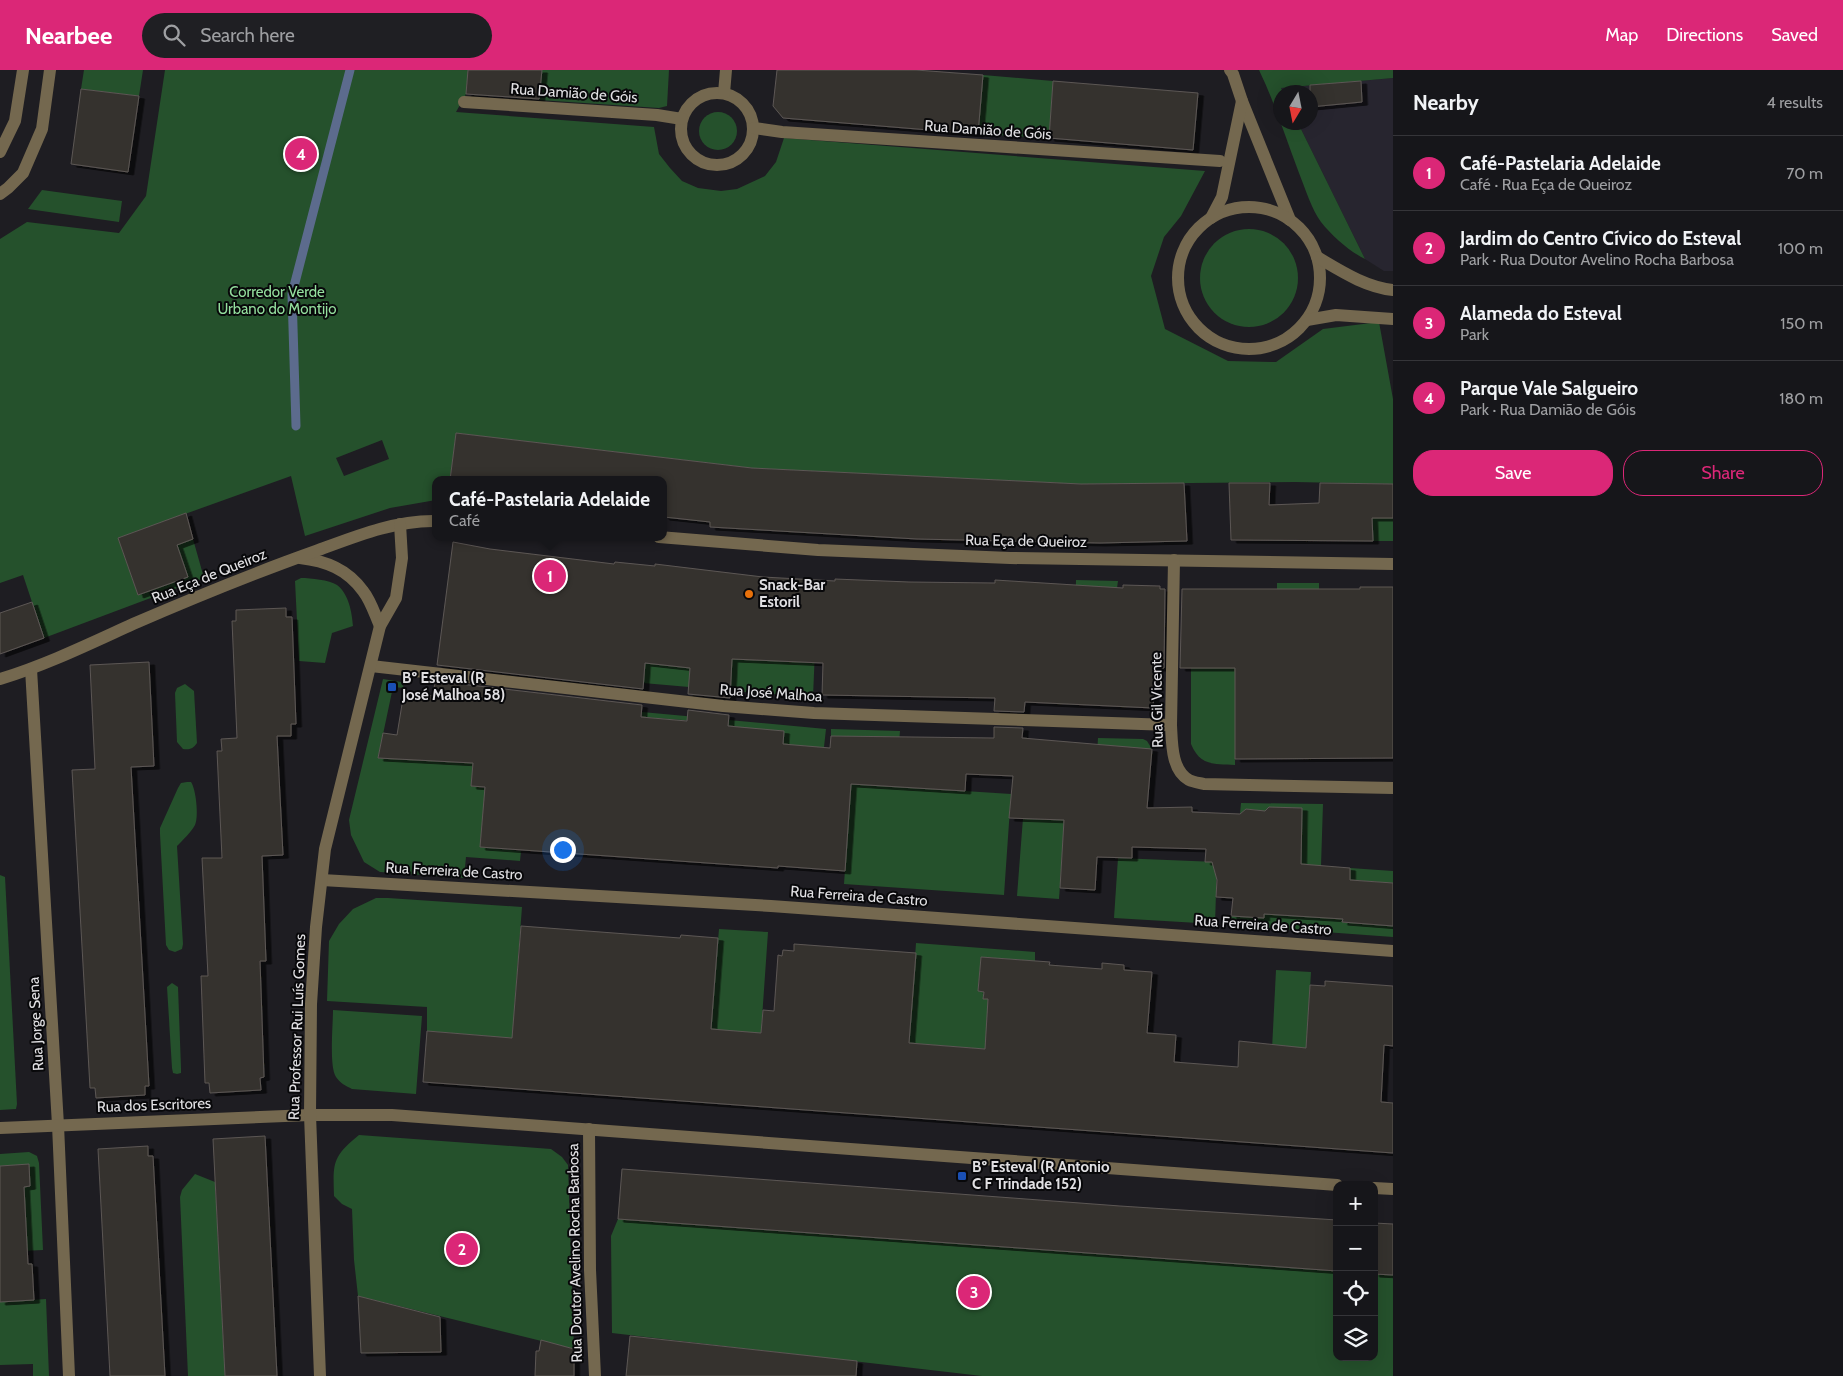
<!DOCTYPE html>
<html lang="en">
<head>
<meta charset="utf-8">
<style>
  :root { --surface:#16161a; --page:#1f1f23; --text:#f1f3f6; --muted:#9e9fa2; --line:#353539; --accent:#db2777 }
  body { margin:0; font-family:Cabin,sans-serif; background:var(--page); color:var(--text) }
  .controls { position:absolute; right:15px; bottom:15px; display:grid; overflow:hidden; border-radius:10px; box-shadow:0 5px 20px #0002 }
  .controls button { width:45px; height:45px; display:grid; place-items:center; padding:0; border:0; border-bottom:1px solid var(--line); background:var(--surface); color:var(--text); font:25px sans-serif }
  .compass { position:absolute; left:1273px; top:15px; width:45px; height:45px; border-radius:50%; background:var(--surface); box-shadow:0 5px 20px #0002; rotate:190deg }
  .you { position:absolute; left:562px; top:779px; width:18px; height:18px; margin:-12px; border:4px solid #fff; border-radius:50%; background:#1a73e8; box-shadow:0 0 0 8px #1a73e833 }
  .badge { display:grid; place-items:center; width:32px; height:32px; border-radius:50%; background:var(--accent); color:#fff; font-size:16px; font-weight:700 }
  .pin { position:absolute; translate:-50% -50%; border:2px solid #fff; box-shadow:0 1px 5px #0006 }
  .popup { position:absolute; left:432px; top:406px; width:235px; height:65px; box-sizing:border-box; display:grid; place-content:center; border-radius:10px; background:var(--surface); filter:drop-shadow(0 1px 4px #0005); font-size:16px; white-space:nowrap; color:var(--muted) }
  .popup b { font-size:19px; color:var(--text) }
  .popup::after { content:''; position:absolute; left:50%; top:100%; margin-left:-10px; border:10px solid transparent; border-top-color:var(--surface) }
  .list { margin:0; padding:0; list-style:none }
  h2 { display:flex; justify-content:space-between; align-items:center; height:65px; margin:0; padding:0 20px; font-size:21px }
  h2 small { font-size:16px; font-weight:400; color:var(--muted) }
  .list li { display:grid; grid-template-columns:32px 1fr auto; gap:15px; align-items:center; box-sizing:border-box; height:75px; padding:0 20px; border-top:1px solid var(--line) }
  .list b { display:block; font-size:19px; white-space:nowrap }
  .list p { margin:0; font-size:16px; white-space:nowrap; color:var(--muted) }
  .list em { font-size:16px; font-style:normal; color:var(--muted) }
  .actions { display:flex; gap:10px; padding:15px 20px }
  .actions a { flex:1; padding:11px 0; border:1px solid var(--accent); border-radius:20px; text-align:center; font-size:18px; color:var(--accent) }
  .actions .main { background:var(--accent); color:#fff }
  .icon { flex:none; width:28px; height:28px; fill:none; stroke:currentColor; stroke-width:2; stroke-linecap:round; stroke-linejoin:round }
  .map { position:relative; flex:none; width:1393px; height:1306px; overflow:hidden }
  header { display:flex; align-items:center; gap:30px; box-sizing:border-box; height:70px; padding:0 25px; background:var(--accent); color:#fff }
  header strong { font-size:24px }
  nav { display:flex; gap:28px; margin-inline-start:auto; font-size:18px }
  .search { width:350px; height:45px; background:var(--page); display:flex; align-items:center; gap:12px; box-sizing:border-box; padding:0 18px; border-radius:28px; color:var(--muted); font-size:19px }
  main { display:flex }
  aside { flex:1; background:var(--surface) }
  .map>svg:first-child { display:block }
  .built { fill:#27252f }
  .green { fill:#25512c; fill-rule:evenodd }
  .lines { fill:none; stroke-linecap:round; stroke-linejoin:round }
  .stream { stroke:#5c6b8d; stroke-width:9 }
  .building { fill:#36322f; stroke:#5c5754; filter:url(#shadow) }
  .minor { stroke:#74684f; stroke-width:12 }
  .food-dot { fill:#e8710a; stroke:#08080a; stroke-width:2 }
  .transit-dot { fill:#1a4fb4; stroke:#08080a; stroke-width:2 }
  .labels { text-anchor:middle; stroke-width:4; stroke-linejoin:round; paint-order:stroke }
  .street-label { font-size:15px; fill:#e1e0e3; stroke:#08080a }
  .park-label { font-size:15px; fill:#94df9e; stroke:#08080a }
  .poi-label { font-size:15px; font-weight:bold; fill:#e1e0e3; stroke:#08080a; text-anchor:start }
</style>
</head>
<body>
<header>
<strong>Nearbee</strong>
<div class="search"><svg class="icon" aria-label="search" viewBox="0 0 24 24"><circle cx="10" cy="10" r="6"/><path d="M15 15l6 6"/></svg>Search here</div>
<nav><a>Map</a><a>Directions</a><a>Saved</a></nav>
</header>
<main>
<div class="map">
<svg width="1393" height="1306" viewBox="0 0 1393 1306">
  <defs>
    <filter id="shadow"><feDropShadow dx="5.5" dy="3" stdDeviation="0" flood-color="#0009"/></filter>
  </defs>
  <rect width="100%" height="100%" fill="#1e1d22"/>
  <!-- built -->
  <polygon class="built" points="1393,8 1393,201 1384,201 1365,189 1298,53 1310,52 1310,22 1283,22 1281,18"/>
  <!-- green -->
  <g class="green">
    <polygon points="84,0 143,0 139,26 81,19"/>
    <path d="M165 0H468L466 24 456 42 654 57 659 84 670 98 682 111 698 118 721 121 737 119 765 106 776 92 784 68 1205 101 1181 146 1164 167 1151 206 1165 259 1228 291 1276 292 1323 259 1379 252 1393 329V414L1295 412 1081 414 870 404 752 398 456 363 450 410H436V430L390 438 305 466 291 406 118 468 138 525 188 507 177 475 193 469 204 508 44 568 23 505 0 513V169L27 152 119 163 146 126ZM382 370 389 389 344 406 336 388Z"/>
    <polygon points="542,0 669,0 667,36 659,38 539,30"/>
    <path d="M1259 0H1393V8L1281 18 1283 22H1280V52L1298 53 1365 189C1349 181 1332 166 1321 152 1312 140 1305 118 1299 103 1286 69 1275 33 1259 0Z"/>
    <polygon points="983,5 1053,11 1049,68 978,64"/>
    <circle cx="718" cy="61" r="19"/>
    <polygon points="42,120 122,131 119,152 28,139"/>
    <circle cx="1249" cy="208" r="49"/>
    <polygon points="1372,448 1393,448 1393,471 1373,471"/>
    <path d="M301 508C311 508 329 510 337 515 349 524 352 543 353 556L332 563 325 593 299 591 295 511Z"/>
    <polygon points="1076,510 1118,511 1117,518 1074,574"/>
    <rect x="1277" y="513" width="42" height="6"/>
    <polygon points="732,573 815,580 813,627 730,621"/>
    <polygon points="691,578 689,617 643,613 645,593"/>
    <path d="M1235 587V695C1214 694 1200 696 1191 674V598H1228Z"/>
    <polygon points="383,609 401,612 404,618 393,617 378,688 467,693 470,668 486,694 473,693 471,716 525,724 485,722 480,777 521,781 520,791 466,787 464,808 380,802 364,792 351,765 349,750"/>
    <path d="M185 614 194 621 197 673C193 679 189 680 183 679L177 672 175 623 177 618Z"/>
    <polygon points="642,642 826,659 824,677 815,677 812,697 780,702 784,661 741,673 723,653 642,647"/>
    <polygon points="831,659 900,661 896,706 872,705 872,715 1011,724 1004,825 844,814 849,741 807,736 870,667 831,666"/>
    <polygon points="1098,668 1143,669 1147,671 1152,679 1094,729"/>
    <path d="M187 712H191C196 719 199 747 195 755 191 762 183 770 177 776L183 874 182 879 175 882 169 880 166 875 160 764V758L178 718 181 713Z"/>
    <polygon points="1066,727 1059,829 1017,826 1023,748"/>
    <polygon points="1241,733 1323,734 1321,796 1344,832 1342,852 1393,856 1393,867 1230,855 1231,846 1264,848 1252,802 1270,737 1261,744 1257,740 1246,739 1240,744"/>
    <polygon points="1118,788 1217,792 1215,854 1114,848"/>
    <polygon points="1350,798 1393,801 1393,813 1350,810"/>
    <polygon points="0,805 5,807 17,1034 16,1039 0,1040"/>
    <polygon points="376,828 388,828 522,837 514,943 534,970 427,961 427,937 327,931 329,871 339,854 353,839"/>
    <polygon points="719,859 768,862 761,963 772,988 674,956 713,929"/>
    <polygon points="916,873 1035,882 1035,891 981,887 978,921 984,922 983,929 988,929 998,980 909,973"/>
    <polygon points="1276,900 1311,902 1306,984 1271,999"/>
    <polygon points="172,913 178,917 181,998 181,1003 177,1004 173,1003 172,998 167,917"/>
    <path d="M333 940 422 946 416 1024 352 1019C346 1016 340 1013 336 1007 329 997 333 955 333 940Z"/>
    <path d="M359 1065 551 1079 562 1087 568 1095 574 1279 358 1226 354 1190 352 1139 342 1134 334 1126C333 1093 332 1087 359 1065Z"/>
    <polygon points="29,1082 37,1086 39,1093 43,1180 0,1182 0,1171 27,1169 24,1117 30,1116 29,1095 0,1096 0,1084"/>
    <polygon points="195,1104 215,1112 225,1306 188,1306 180,1127 182,1120"/>
    <polygon points="618,1149 1337,1201 1337,1287 1374,1287 1374,1204 1393,1205 1393,1306 982,1306 612,1263 611,1166"/>
    <polygon points="46,1229 49,1306 33,1306 33,1294 0,1295 0,1232"/>
  </g>
  <g class="lines">
    <!-- stream -->
    <polyline class="stream" points="296,356 292,224 350,0"/>
  </g>
  <!-- building -->
  <g class="building">
    <polygon points="468,0 542,0 539,29 466,24"/>
    <polygon points="777,0 916,0 983,5 978,64 783,48 773,36"/>
    <polygon points="1053,11 1198,23 1193,80 1049,68"/>
    <polygon points="1361,11 1362,32 1310,37 1310,15"/>
    <polygon points="81,19 139,26 128,102 71,94"/>
    <polygon points="456,363 752,398 1081,414 1184,413 1187,471 1100,473 917,469 710,457 710,452 664,447 664,410 450,410"/>
    <polygon points="1229,413 1270,413 1269,435 1319,433 1320,413 1393,414 1393,448 1372,448 1373,471 1231,470"/>
    <polygon points="186,443 193,469 177,475 188,507 138,525 118,468"/>
    <polygon points="453,472 490,479 614,494 615,492 655,496 655,494 763,507 835,511 835,509 909,512 995,513 995,510 1123,518 1123,515 1160,516 1160,519 1165,519 1164,598 1155,598 1153,638 1025,632 1024,642 994,641 995,628 822,625 823,593 732,589 730,628 688,624 690,598 645,593 643,619 437,595"/>
    <polygon points="1360,517 1393,517 1393,688 1235,689 1235,598 1180,598 1182,519 1360,519"/>
    <polygon points="32,532 44,568 0,584 0,543"/>
    <polygon points="286,538 286,547 292,547 296,654 291,654 291,666 277,666 283,785 262,786 266,891 260,891 264,1007 260,1008 261,1020 210,1023 209,1013 205,1013 201,906 208,906 202,788 222,788 217,681 222,681 221,669 237,668 232,551 236,551 236,540"/>
    <polygon points="149,592 154,696 131,697 149,1016 145,1016 145,1025 96,1028 95,1018 90,1018 72,700 95,699 90,595"/>
    <polygon points="435,611 642,635 641,647 687,651 688,640 729,645 728,656 784,661 783,674 830,678 831,666 994,668 994,657 1023,658 1022,668 1152,679 1147,738 1192,737 1192,742 1240,744 1246,739 1265,741 1269,737 1302,738 1301,794 1350,798 1350,810 1393,813 1393,856 1342,852 1343,849 1264,844 1264,848 1231,846 1233,828 1216,827 1217,810 1212,792 1205,792 1206,779 1132,777 1132,788 1097,787 1095,820 1060,818 1064,750 1009,748 1013,706 966,704 965,721 851,714 845,801 778,796 778,798 480,777 485,717 471,716 473,693 378,688 383,663 397,665 404,622 433,626"/>
    <polygon points="521,856 680,868 681,865 718,868 711,959 761,963 763,940 774,941 778,885 782,886 783,880 794,881 794,874 916,883 909,973 985,979 988,929 983,929 984,922 978,921 981,887 1050,892 1049,895 1102,899 1102,893 1124,895 1124,900 1152,902 1147,963 1176,965 1174,992 1200,994 1238,997 1239,971 1306,978 1310,915 1325,916 1325,911 1393,916 1393,976 1384,975 1381,1032 1393,1033 1393,1083 423,1012 427,961 512,968"/>
    <polygon points="265,1066 277,1306 225,1306 213,1069"/>
    <polygon points="148,1076 148,1086 153,1086 165,1306 110,1306 98,1079"/>
    <polygon points="29,1094 30,1116 24,1117 28,1194 32,1194 34,1230 0,1232 0,1096"/>
    <polygon points="622,1099 1120,1136 1337,1150 1337,1201 618,1149"/>
    <polygon points="1374,1153 1393,1154 1393,1205 1374,1204"/>
    <polygon points="358,1226 440,1247 441,1282 361,1283"/>
    <polygon points="630,1266 857,1291 856,1306 626,1306"/>
    <polygon points="541,1270 574,1279 574,1306 535,1306 536,1281 539,1281"/>
  </g>
  <g class="lines">
    <!-- minor -->
    <g class="minor">
      <polyline points="1230,0 1233,4 1242,31 1290,150"/>
      <circle cx="717" cy="59" r="36"/>
      <polyline points="724,23 726,0"/>
      <polyline points="464,32 657,45 682,49"/>
      <polyline points="754,58 782,62 1220,91"/>
      <polyline points="0,82 15,51 23,0"/>
      <polyline points="0,124 8,118 23,103 42,59 50,0"/>
      <circle cx="1249" cy="208" r="71"/>
      <polyline points="1211,148 1222,127 1242,31"/>
      <path d="M1317 187C1341 201 1365 217 1393 220"/>
      <polyline points="1307,250 1336,245 1393,249"/>
      <polyline points="659,467 818,480 1010,488 1393,494"/>
      <path d="M300 488C326 491 347 499 363 521 371 531 375 545 380 556"/>
      <path d="M1174 490 1171 655C1172 672 1171 700 1189 710 1193 712 1200 713 1204 714L1393 718"/>
      <polyline points="371,596 723,636 814,643 1171,655"/>
      <polyline points="31,599 58,1055 69,1306"/>
      <path d="M0 609C46 595 89 574 133 554 193 528 254 503 316 481 354 467 395 450 436 451"/>
      <polyline points="322,810 771,836 1393,881"/>
      <polyline points="0,1058 310,1045 392,1045 1337,1115"/>
      <polyline points="589,1059 590,1200 595,1306"/>
      <polyline points="1374,1118 1393,1119"/>
      <polyline points="320,1306 310,1045 311,934 316,857 325,779 380,556 396,528 402,488 400,454"/>
    </g>
  </g>
  <!-- markers -->
  <circle class="food-dot" cx="749" cy="524" r="5"/>
  <g class="transit-dot">
    <rect x="387" y="612" width="10" height="10" rx="2.5"/>
    <rect x="957" y="1101" width="10" height="10" rx="2.5"/>
  </g>
  <g class="labels">
    <!-- street labels -->
    <g class="street-label">
      <text transform="translate(574 23) rotate(4)" y="5">Rua Damião de Góis</text>
      <text transform="translate(988 60) rotate(4)" y="5">Rua Damião de Góis</text>
      <text transform="translate(1026 471) rotate(1)" y="5">Rua Eça de Queiroz</text>
      <text transform="translate(209 506) rotate(-22)" y="5">Rua Eça de Queiroz</text>
      <text transform="translate(771 623) rotate(4)" y="5">Rua José Malhoa</text>
      <text transform="translate(1157 630) rotate(-91)" y="5">Rua Gil Vicente</text>
      <text transform="translate(454 801) rotate(3)" y="5">Rua Ferreira de Castro</text>
      <text transform="translate(859 826) rotate(4)" y="5">Rua Ferreira de Castro</text>
      <text transform="translate(1263 855) rotate(4)" y="5">Rua Ferreira de Castro</text>
      <text transform="translate(36 954) rotate(-93)" y="5">Rua Jorge Sena</text>
      <text transform="translate(297 957) rotate(-88)" y="5">Rua Professor Rui Luís Gomes</text>
      <text transform="translate(154 1035) rotate(-2)" y="5">Rua dos Escritores</text>
      <text transform="translate(575 1183) rotate(-91)" y="5">Rua Doutor Avelino Rocha Barbosa</text>
    </g>
    <!-- park labels -->
    <g class="park-label">
      <text x="277" y="227">Corredor Verde<tspan x="277" dy="17">Urbano do Montijo</tspan></text>
    </g>
    <!-- poi labels -->
    <g class="poi-label">
      <text x="759" y="520">Snack-Bar<tspan x="759" dy="17">Estoril</tspan></text>
      <text x="402" y="613">Bº Esteval (R<tspan x="402" dy="17">José Malhoa 58)</tspan></text>
      <text x="972" y="1102">Bº Esteval (R Antonio<tspan x="972" dy="17">C F Trindade 152)</tspan></text>
    </g>
  </g>
</svg>
<div class="controls">
<button>+</button>
<button>−</button>
<button><svg class="icon" aria-label="locate" viewBox="0 0 24 24"><circle cx="12" cy="12" r="6"/><path d="M12 2v4M12 18v4M2 12h4M18 12h4"/></svg></button>
<button><svg class="icon" aria-label="layers" viewBox="0 0 24 24"><path d="M12 4l9 5-9 5-9-5zM3 14l9 5 9-5"/></svg></button>
</div>
<svg class="compass" viewBox="-18 -18 36 36"><path d="M0-13l5 13h-10z" fill="#e53935"/><path d="M0 13l5-13h-10z" fill="#9e9fa2"/></svg>
<div class="you"></div>
<div class="pin badge" style="left:550px;top:506px">1</div>
<div class="popup"><b>Café-Pastelaria Adelaide</b>Café</div>
<div class="pin badge" style="left:462px;top:1179px">2</div>
<div class="pin badge" style="left:974px;top:1222px">3</div>
<div class="pin badge" style="left:301px;top:84px">4</div>
</div>
<aside>
<h2>Nearby<small>4 results</small></h2>
<ul class="list">
<li><span class="badge">1</span><div><b>Café-Pastelaria Adelaide</b><p>Café · Rua Eça de Queiroz</p></div><em>70 m</em></li>
<li><span class="badge">2</span><div><b>Jardim do Centro Cívico do Esteval</b><p>Park · Rua Doutor Avelino Rocha Barbosa</p></div><em>100 m</em></li>
<li><span class="badge">3</span><div><b>Alameda do Esteval</b><p>Park</p></div><em>150 m</em></li>
<li><span class="badge">4</span><div><b>Parque Vale Salgueiro</b><p>Park · Rua Damião de Góis</p></div><em>180 m</em></li>
</ul>
<div class="actions"><a class="main">Save</a><a>Share</a></div>
</aside>
</main>
</body>
</html>
